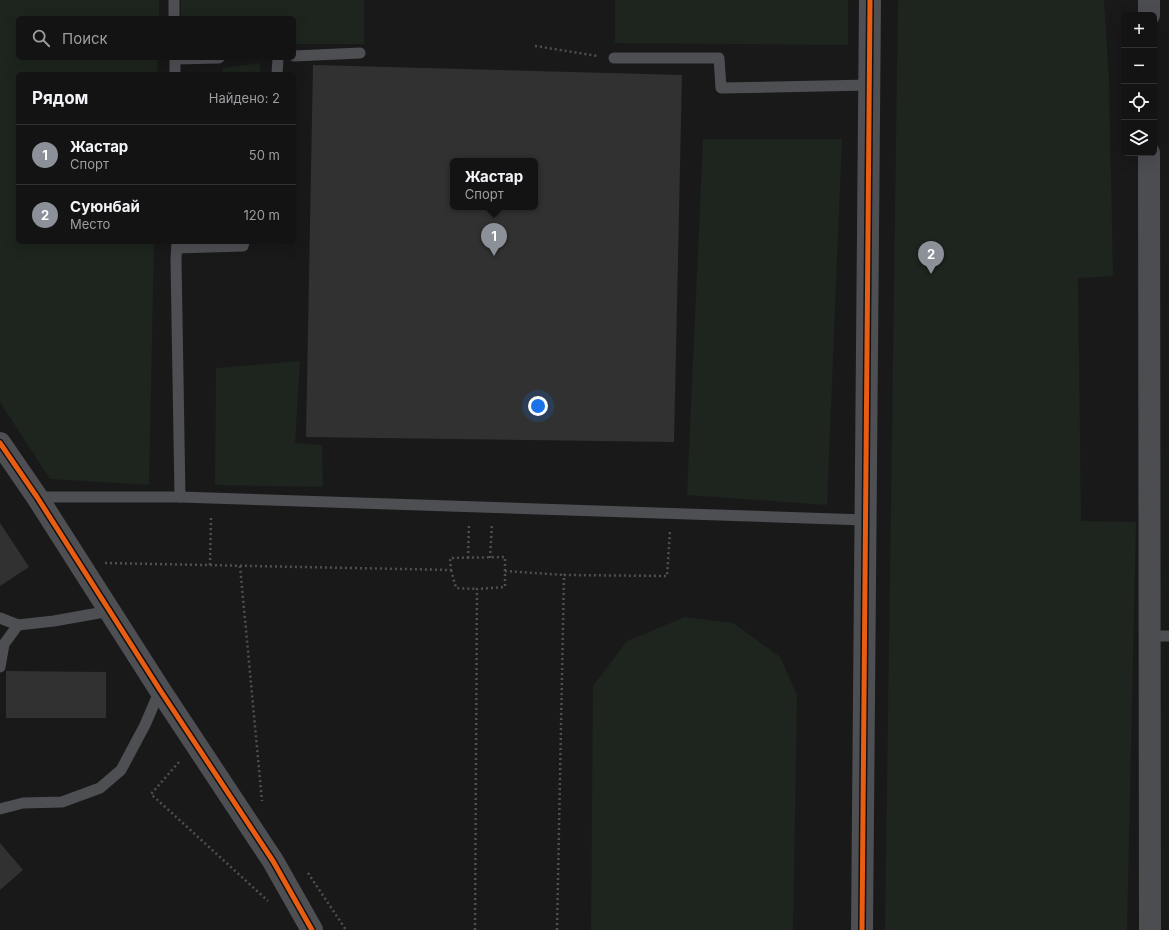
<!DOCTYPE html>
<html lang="ru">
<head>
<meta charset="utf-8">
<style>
  :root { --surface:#131314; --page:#202022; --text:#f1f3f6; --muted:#9d9ea0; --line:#323234; --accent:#8c9099 }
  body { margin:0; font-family:Inter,sans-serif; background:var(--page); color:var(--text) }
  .controls { position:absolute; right:12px; top:12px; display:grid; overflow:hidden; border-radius:6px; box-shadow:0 4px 16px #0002 }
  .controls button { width:36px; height:36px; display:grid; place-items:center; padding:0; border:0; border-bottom:1px solid var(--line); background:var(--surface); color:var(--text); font:20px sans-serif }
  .you { position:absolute; left:538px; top:406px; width:14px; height:14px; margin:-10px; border:3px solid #fff; border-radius:50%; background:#1a73e8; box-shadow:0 0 0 6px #1a73e833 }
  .badge { display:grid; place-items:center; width:26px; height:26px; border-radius:50%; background:var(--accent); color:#fff; font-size:13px; font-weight:700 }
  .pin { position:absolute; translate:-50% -33px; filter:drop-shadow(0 1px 2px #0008) }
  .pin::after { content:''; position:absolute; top:21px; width:14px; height:12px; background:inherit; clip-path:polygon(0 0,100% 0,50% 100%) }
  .popup { position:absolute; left:450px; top:158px; width:88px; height:52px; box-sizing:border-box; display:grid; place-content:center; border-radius:6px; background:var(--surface); filter:drop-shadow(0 1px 3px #0005); font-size:13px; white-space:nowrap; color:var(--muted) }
  .popup b { font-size:15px; color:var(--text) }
  .popup::after { content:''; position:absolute; left:50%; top:100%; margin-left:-8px; border:8px solid transparent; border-top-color:var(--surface) }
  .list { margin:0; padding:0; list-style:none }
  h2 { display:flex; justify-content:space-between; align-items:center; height:52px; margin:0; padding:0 16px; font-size:17px }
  h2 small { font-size:13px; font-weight:400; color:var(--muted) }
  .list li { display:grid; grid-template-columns:26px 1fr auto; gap:12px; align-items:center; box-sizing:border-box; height:60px; padding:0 16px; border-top:1px solid var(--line) }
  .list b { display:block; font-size:15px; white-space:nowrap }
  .list p { margin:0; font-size:13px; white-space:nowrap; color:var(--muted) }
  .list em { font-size:13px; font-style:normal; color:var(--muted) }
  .icon { flex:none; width:22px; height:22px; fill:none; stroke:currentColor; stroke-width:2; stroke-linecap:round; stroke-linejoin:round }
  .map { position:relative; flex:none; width:1169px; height:930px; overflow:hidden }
  .search { position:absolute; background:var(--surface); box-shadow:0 4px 16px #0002; left:16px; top:16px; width:280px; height:44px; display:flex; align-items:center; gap:10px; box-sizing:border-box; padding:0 14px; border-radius:6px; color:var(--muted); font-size:15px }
  .panel { position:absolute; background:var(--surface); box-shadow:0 4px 16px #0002; left:16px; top:72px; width:280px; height:172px; border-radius:6px }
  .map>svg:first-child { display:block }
  .green { fill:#1d251e }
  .building { fill:#313132; fill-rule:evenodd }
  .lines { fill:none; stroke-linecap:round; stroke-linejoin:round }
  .path { stroke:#4f5054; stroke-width:2.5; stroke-dasharray:2 3; stroke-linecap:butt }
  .lane { stroke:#4d4f53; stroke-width:11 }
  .street { stroke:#4d4f53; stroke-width:22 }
  .secondary { stroke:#4c4d51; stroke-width:22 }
  .cycleway-casing { stroke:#131316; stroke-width:8 }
  .cycleway { stroke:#e95d12; stroke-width:5 }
</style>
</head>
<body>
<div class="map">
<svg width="1169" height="930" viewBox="0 0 1169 930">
  <rect width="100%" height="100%" fill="#19191a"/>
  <!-- green -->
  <g class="green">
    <polygon points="0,0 159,0 159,18 18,18 18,58 158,58 157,74 18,74 18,242 154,242 149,485 50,479 0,402"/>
    <polygon points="181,0 364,0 364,44 294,44 294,18 181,18"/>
    <polygon points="615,0 848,0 848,45 615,43"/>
    <polygon points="898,0 1104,0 1109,77 1113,276 1078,278 1081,521 1136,522 1127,930 885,930"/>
    <polygon points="260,63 260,74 223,74 223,68"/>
    <polygon points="703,139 842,139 827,505 687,495"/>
    <polygon points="300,361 295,443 322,445 323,487 215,485 216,368"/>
    <polygon points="685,617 733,623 780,657 797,695 793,930 591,930 593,686 627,641"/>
  </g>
  <!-- building -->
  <g class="building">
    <path d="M313 65 682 75 674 442 306 437ZM453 161H535V207H453Z"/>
    <polygon points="0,523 29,567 0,586"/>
    <polygon points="6,671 106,672 106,718 6,718"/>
    <polygon points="0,843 23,870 0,890"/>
  </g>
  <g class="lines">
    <!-- path -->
    <g class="path">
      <polyline points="535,46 598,56"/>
      <polyline points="468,558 469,524"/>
      <polyline points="490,558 492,524"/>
      <polyline points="105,563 451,570 450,558 505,557 505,571"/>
      <polyline points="210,565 211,516"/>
      <polyline points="240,566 262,801"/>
      <polyline points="451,570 456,588 477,589"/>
      <polyline points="179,762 151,794 268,901"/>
      <polyline points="308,873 346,930"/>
      <polyline points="475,930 477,589 505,587 505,571 564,575"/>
      <polyline points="557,930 564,575 667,576 670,531"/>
    </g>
    <!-- lane -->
    <g class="lane">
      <polyline points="174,0 174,18"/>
      <polyline points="294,56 360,53"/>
      <polyline points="175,58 175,74"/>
      <polyline points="614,58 719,58 721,88 869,85"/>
      <polyline points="175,59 219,58"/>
      <polyline points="277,74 278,58"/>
      <polyline points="177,242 176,259 180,497 865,520"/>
      <polyline points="177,248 243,246 244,242"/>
      <polyline points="37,497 180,497"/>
      <polyline points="0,618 18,625"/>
      <polyline points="1149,636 1169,636"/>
      <polyline points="0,667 4,644 18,625 54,621 110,611"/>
      <polyline points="0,809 23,803 62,802 100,788 121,770 145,725 160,690"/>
    </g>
    <!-- street -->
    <g class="street">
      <polyline points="0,443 37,497 160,690 273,861 312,930"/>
      <polyline points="862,930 870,0"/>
    </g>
    <!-- secondary -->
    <g class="secondary">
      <polyline points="1149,0 1149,15"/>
      <polyline points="1149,153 1150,930"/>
    </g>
    <!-- cycleway casing -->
    <g class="cycleway-casing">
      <g id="cycleway">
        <polyline points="0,443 37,497 160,690 273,861 312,930"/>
        <polyline points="862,930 870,0"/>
      </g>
    </g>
    <!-- cycleway -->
    <use href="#cycleway" class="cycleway"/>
  </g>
</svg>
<div class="controls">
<button>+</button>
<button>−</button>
<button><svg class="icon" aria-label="locate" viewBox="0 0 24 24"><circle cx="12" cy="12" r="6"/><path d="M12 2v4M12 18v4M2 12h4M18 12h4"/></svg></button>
<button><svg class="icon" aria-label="layers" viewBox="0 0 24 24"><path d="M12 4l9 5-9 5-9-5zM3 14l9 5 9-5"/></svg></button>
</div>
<div class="you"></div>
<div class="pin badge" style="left:494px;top:256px">1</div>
<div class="popup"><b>Жастар</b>Спорт</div>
<div class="pin badge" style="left:931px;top:274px">2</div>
<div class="search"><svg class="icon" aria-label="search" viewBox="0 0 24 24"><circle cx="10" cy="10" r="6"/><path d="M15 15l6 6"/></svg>Поиск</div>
<section class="panel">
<h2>Рядом<small>Найдено: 2</small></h2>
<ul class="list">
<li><span class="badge">1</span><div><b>Жастар</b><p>Спорт</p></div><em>50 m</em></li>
<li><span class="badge">2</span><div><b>Суюнбай</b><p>Место</p></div><em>120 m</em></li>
</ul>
</section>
</div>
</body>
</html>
